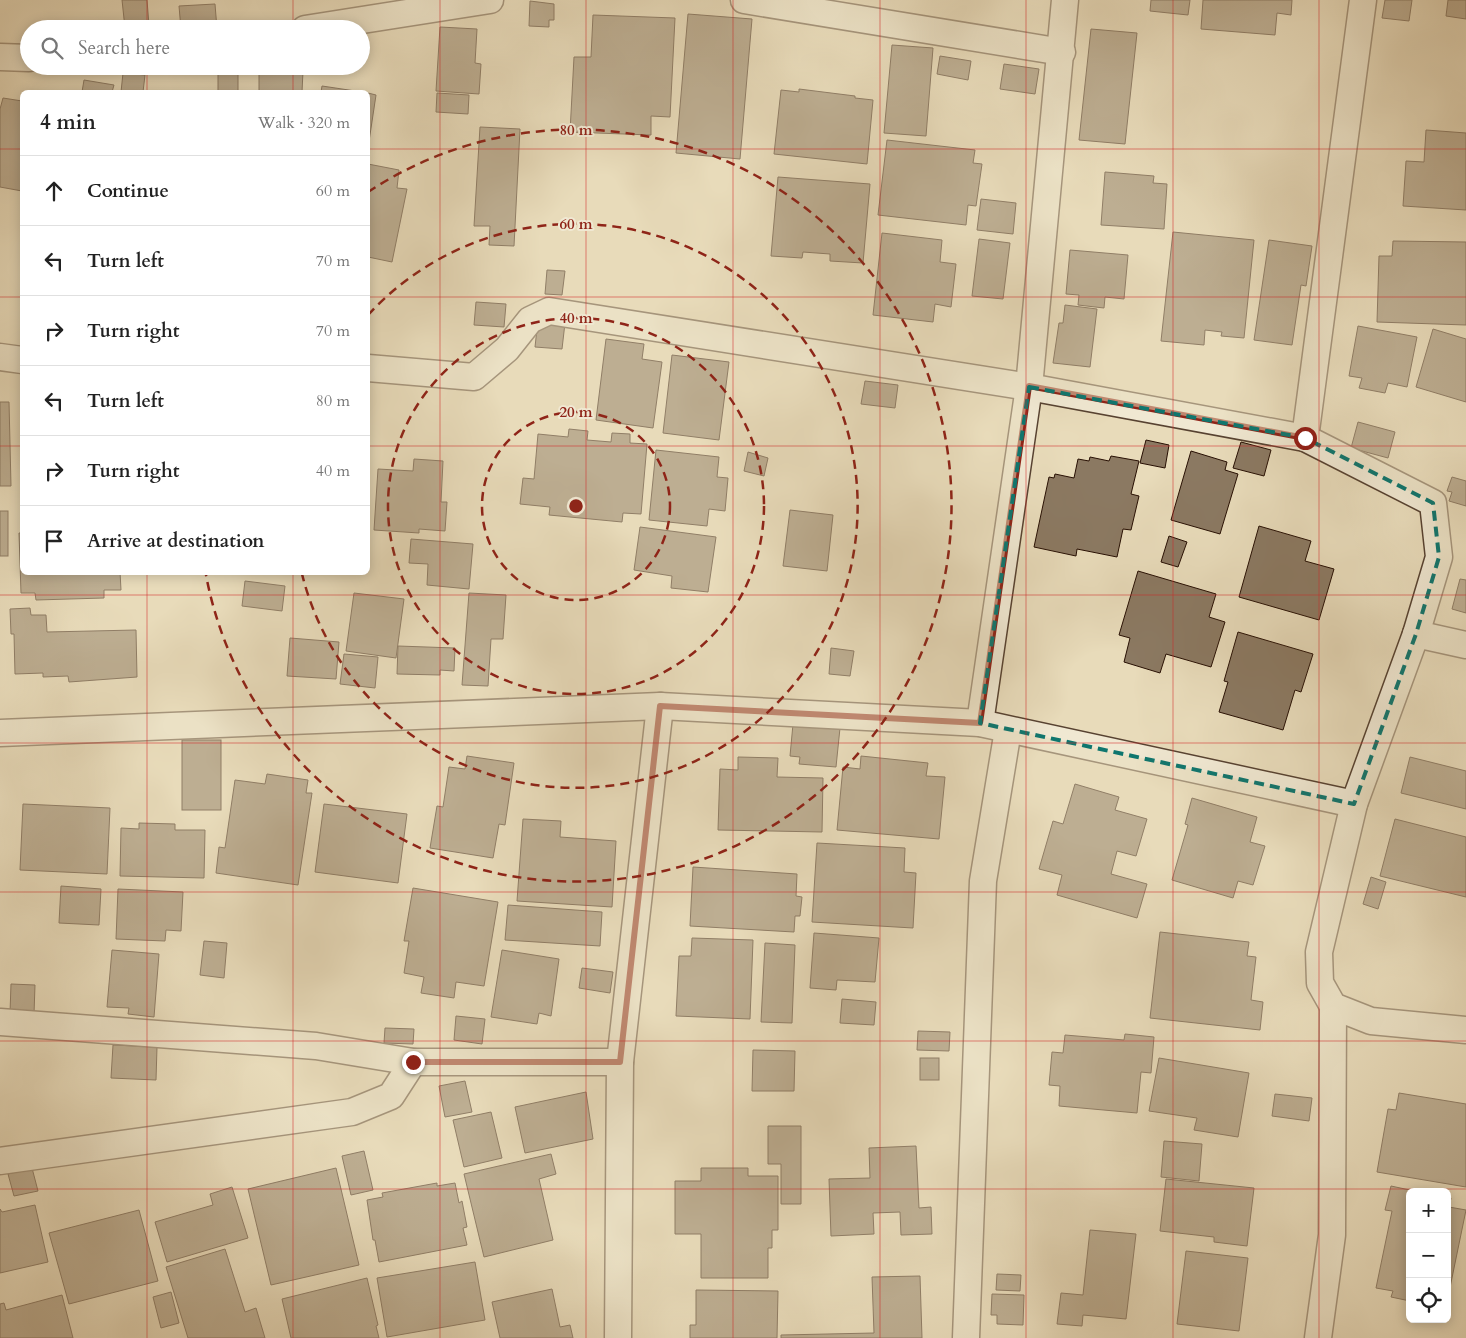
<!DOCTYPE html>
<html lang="en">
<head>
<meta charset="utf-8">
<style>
  :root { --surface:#fff; --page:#f2f2f2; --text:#222; --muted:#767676; --line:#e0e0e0 }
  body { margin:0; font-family:Cardo,serif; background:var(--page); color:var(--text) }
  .controls { position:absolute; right:15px; bottom:15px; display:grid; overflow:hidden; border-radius:8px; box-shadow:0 2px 12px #0003 }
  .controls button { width:45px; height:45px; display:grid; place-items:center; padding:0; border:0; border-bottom:1px solid var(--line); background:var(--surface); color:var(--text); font:25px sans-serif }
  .stop { position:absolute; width:15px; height:15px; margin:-11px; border:4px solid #8f2418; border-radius:50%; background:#fff }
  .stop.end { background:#8f2418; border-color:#fff; box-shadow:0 1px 5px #0008 }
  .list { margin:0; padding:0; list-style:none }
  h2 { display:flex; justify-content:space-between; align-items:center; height:65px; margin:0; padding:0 20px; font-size:21px }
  h2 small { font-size:16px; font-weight:400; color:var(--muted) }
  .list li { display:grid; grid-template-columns:32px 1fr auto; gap:15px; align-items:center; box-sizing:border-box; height:70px; padding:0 20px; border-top:1px solid var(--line) }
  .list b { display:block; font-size:19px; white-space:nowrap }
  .list em { font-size:16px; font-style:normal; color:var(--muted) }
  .icon { flex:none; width:28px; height:28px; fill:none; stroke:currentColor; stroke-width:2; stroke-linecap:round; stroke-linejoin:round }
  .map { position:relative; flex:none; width:1466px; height:1338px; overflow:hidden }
  .search { position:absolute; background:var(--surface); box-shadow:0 2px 12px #0003; left:20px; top:20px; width:350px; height:55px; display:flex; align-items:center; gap:12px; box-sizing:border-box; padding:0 18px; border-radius:28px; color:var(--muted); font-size:19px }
  .panel { position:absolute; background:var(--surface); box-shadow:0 2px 12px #0003; left:20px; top:90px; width:350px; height:485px; border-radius:8px }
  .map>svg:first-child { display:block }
  .building { fill:#8b7962; stroke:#270f03 }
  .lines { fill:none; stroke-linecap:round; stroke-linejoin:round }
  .street-casing { stroke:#574231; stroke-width:29 }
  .street { stroke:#f0e8d2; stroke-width:26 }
  .route { stroke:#8f2418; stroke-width:6 }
  .marked { fill:none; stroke:#0f766e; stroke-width:4; stroke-dasharray:10 6; stroke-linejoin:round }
  .grid { fill:none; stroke:#d62828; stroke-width:1; stroke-opacity:0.55 }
  .ring { fill:none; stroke:#8f2418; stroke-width:2.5; stroke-dasharray:9 6 }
  .centre { fill:#8f2418; stroke:#f0e8d2; stroke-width:2.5 }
  .ring-label { font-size:15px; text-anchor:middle; font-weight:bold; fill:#8f2418; stroke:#f0e8d2; stroke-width:4; stroke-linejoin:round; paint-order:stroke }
</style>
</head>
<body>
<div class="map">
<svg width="1466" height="1338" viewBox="0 0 1466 1338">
  <rect width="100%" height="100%" fill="#e8dbba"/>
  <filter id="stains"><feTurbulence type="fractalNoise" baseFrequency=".004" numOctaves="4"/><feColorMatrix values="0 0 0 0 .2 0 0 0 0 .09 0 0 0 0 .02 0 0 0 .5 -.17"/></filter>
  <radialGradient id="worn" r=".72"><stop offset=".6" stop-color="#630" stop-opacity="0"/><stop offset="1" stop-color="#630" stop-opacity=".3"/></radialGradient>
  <!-- building -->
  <g class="building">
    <polygon points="122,0 147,0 149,25 125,28"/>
    <polygon points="1151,0 1190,0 1188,15 1150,11"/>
    <polygon points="1203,0 1292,0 1291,15 1277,13 1275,35 1201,29"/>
    <polygon points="1385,0 1412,0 1409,21 1382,18"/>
    <polygon points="1448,0 1466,0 1466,19 1446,16"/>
    <polygon points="530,1 554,4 554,20 549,20 549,27 529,26"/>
    <polygon points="215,4 217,29 181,29 179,6"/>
    <polygon points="688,14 752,19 740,159 676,153"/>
    <polygon points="593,15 675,18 670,117 651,116 651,135 570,132 574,57 591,57"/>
    <polygon points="440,27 477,29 475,63 481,64 479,94 436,91"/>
    <polygon points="1091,29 1137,33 1125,144 1079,140"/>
    <polygon points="892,45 933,48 926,136 884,133"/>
    <polygon points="940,56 971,61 968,80 937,74"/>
    <polygon points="1004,64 1039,69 1035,94 1000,89"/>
    <rect x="218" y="67" width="20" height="25"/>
    <polygon points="259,70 303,71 302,92 259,92"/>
    <polygon points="123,73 145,75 143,92 121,92"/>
    <polygon points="84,80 114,85 112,92 82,92"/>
    <polygon points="322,86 362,92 321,92"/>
    <polygon points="799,89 855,96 855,98 873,100 867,164 774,154 781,90 799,92"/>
    <polygon points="368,93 376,95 368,148"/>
    <polygon points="437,93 469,95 468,114 436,112"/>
    <polygon points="3,98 22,101 22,191 0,187 0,109"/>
    <polygon points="480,127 520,129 514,246 489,245 490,226 474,226"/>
    <polygon points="1426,130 1466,133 1466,210 1403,206 1406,161 1424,162"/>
    <polygon points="887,140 975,150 973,163 982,164 976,206 968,205 966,225 878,215"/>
    <polygon points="368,164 399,170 397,188 407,189 392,262 368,257"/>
    <polygon points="1105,172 1154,176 1153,183 1167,184 1164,229 1101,225"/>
    <polygon points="778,177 870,184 863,263 830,261 830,254 803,252 802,258 771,256"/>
    <polygon points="981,199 1016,203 1013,234 977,230"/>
    <polygon points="1173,232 1254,240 1244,338 1221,336 1222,332 1205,330 1204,345 1161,341"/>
    <polygon points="882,233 942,240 940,262 956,264 951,307 935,304 933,322 873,315"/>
    <polygon points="979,239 1010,243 1003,299 972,296"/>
    <polygon points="1269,240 1312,246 1306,286 1301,285 1292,345 1254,340"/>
    <polygon points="1393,241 1466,242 1466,325 1377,322 1379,256 1392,256"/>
    <polygon points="1070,250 1128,255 1124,299 1105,297 1104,308 1078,305 1079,295 1066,294"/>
    <polygon points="547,270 565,271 562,295 545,294"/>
    <polygon points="476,302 506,304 504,327 474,325"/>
    <polygon points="1065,305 1097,309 1090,367 1053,363 1059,323 1063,323"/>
    <polygon points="538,320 565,323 562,349 535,347"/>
    <polygon points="1358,326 1417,337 1407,387 1388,383 1385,393 1359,388 1362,378 1349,376"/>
    <polygon points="1433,329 1466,339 1466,402 1416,387"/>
    <polygon points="606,339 644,344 642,359 662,362 653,428 596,420"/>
    <polygon points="672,355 729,362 719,440 663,433"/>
    <polygon points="865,381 898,385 895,408 861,404"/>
    <polygon points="0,402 9,402 11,486 0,486"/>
    <polygon points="1358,422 1395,432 1388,458 1351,448"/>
    <polygon points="569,429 588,431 587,440 611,442 612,433 630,434 630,443 647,444 641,514 623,513 622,522 549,515 550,507 520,504 523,478 534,479 538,434 568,437"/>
    <polygon points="1146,440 1169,445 1165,468 1140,463"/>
    <polygon points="1241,442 1271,450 1264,476 1233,468"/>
    <polygon points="656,450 719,457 717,477 728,478 725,511 709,509 707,526 649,520"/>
    <polygon points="1191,451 1227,462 1225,470 1238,474 1220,534 1171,520"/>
    <polygon points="748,452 768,458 764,476 744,471"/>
    <polygon points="1111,456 1139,461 1131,494 1139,496 1131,530 1123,529 1117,557 1077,549 1076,556 1034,547 1049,477 1054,478 1055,474 1074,478 1078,459 1089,461 1090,457 1109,461"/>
    <polygon points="414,459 443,461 441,502 447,502 445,531 419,529 419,533 374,530 378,469 413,471"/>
    <polygon points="1452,477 1466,481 1466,506 1449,501 1452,492 1447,491"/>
    <polygon points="790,510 833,515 827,571 783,566"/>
    <rect x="0" y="511" width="8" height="45"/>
    <polygon points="1259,526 1311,541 1305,561 1334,569 1319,620 1239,597"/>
    <polygon points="640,527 716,537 708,592 671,588 672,576 634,570"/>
    <polygon points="19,533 22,533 22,572 120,572 121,590 104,590 104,598 36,600 35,593 21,593"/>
    <polygon points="1169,536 1187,542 1178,567 1161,562"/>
    <polygon points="411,539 473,544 469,589 427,585 428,564 409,563"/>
    <polygon points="1138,571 1216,594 1209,617 1225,622 1211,667 1166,654 1160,673 1124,662 1130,638 1119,635"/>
    <polygon points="1460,579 1466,580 1466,613 1452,609"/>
    <polygon points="245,581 285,586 282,611 242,606"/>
    <polygon points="354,593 404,599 396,658 346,651"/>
    <polygon points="469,593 506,595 503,639 491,639 488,686 462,685"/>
    <polygon points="30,608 31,615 46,615 47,632 136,630 137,677 69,682 68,676 43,677 43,673 15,674 14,634 11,634 10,609"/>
    <polygon points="1238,632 1313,654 1301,692 1295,690 1283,730 1219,712 1228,682 1224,681"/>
    <polygon points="290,638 339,642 336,679 287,676"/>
    <polygon points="398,646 455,648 454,671 440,670 440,675 397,674"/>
    <polygon points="831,648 854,651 850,676 829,674"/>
    <polygon points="344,654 378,657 375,688 340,684"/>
    <polygon points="793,724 840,728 836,767 799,764 800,757 790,756"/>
    <rect x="182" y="740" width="39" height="70"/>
    <polygon points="467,756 514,763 505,825 499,824 493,858 430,848 437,806 443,807 449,767 465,769"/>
    <polygon points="861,756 928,763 926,776 945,777 939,839 837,830 843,767 860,769"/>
    <polygon points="738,757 778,758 777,777 823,778 822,832 718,830 720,769 738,770"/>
    <polygon points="1410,757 1466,771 1466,809 1401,793"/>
    <polygon points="267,774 308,780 306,793 312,793 298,885 216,873 219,847 225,848 235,780 265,784"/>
    <polygon points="1075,784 1119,797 1115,810 1147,819 1136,856 1117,851 1111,874 1147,884 1137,918 1057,895 1062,875 1039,869 1053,821 1063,824"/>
    <polygon points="1192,798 1257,817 1250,842 1265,846 1253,885 1238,881 1233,898 1172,880 1188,825 1185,824"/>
    <polygon points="23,804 110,808 107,874 20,870"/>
    <polygon points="324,804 407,814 398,883 315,872"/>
    <polygon points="523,819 561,821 560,837 616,841 612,907 517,901"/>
    <polygon points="1395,819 1466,837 1466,897 1380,876"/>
    <polygon points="139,823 175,824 175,830 205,830 204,878 120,876 121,828 139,829"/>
    <polygon points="817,843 905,848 904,872 916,873 913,928 812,922"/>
    <polygon points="693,867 797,874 796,896 802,897 800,916 795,916 794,932 690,926"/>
    <polygon points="1371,877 1386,882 1378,909 1363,904"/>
    <polygon points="61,886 101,889 99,925 59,923"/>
    <polygon points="413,888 498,902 484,986 456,982 454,998 421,993 424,977 404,973 409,941 404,941"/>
    <polygon points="118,889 183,892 181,931 166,930 165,941 116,939"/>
    <polygon points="508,905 602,912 600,946 505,940"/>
    <polygon points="1160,932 1249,942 1247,956 1256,957 1251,1000 1263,1002 1260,1030 1150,1018"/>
    <polygon points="814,933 879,938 875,982 837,980 836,990 810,988"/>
    <polygon points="692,938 753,940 750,1019 676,1016 679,956 691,956"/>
    <polygon points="204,941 227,943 224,978 200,975"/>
    <polygon points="765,943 795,945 792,1023 761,1022"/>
    <polygon points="112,950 159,954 154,1017 128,1014 129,1008 107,1007"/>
    <polygon points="502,950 559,959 551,1016 539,1013 537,1024 491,1017"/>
    <polygon points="582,968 613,972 610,993 579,988"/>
    <polygon points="11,984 35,985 34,1014 10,1013"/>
    <polygon points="842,999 876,1002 874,1025 840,1023"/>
    <polygon points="456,1016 485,1019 482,1044 454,1040"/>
    <polygon points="385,1028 414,1029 413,1044 384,1043"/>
    <polygon points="918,1031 950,1032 949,1051 917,1050"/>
    <polygon points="1125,1034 1154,1037 1151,1073 1141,1072 1137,1113 1059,1106 1060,1086 1049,1085 1052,1052 1063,1053 1065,1035 1124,1040"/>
    <polygon points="113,1045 157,1047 156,1080 111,1078"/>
    <polygon points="753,1050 795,1051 794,1091 752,1091"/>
    <rect x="920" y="1058" width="19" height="22"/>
    <polygon points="1159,1058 1249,1073 1238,1137 1194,1130 1197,1118 1149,1111"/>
    <polygon points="465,1081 472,1112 445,1117 439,1086"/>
    <polygon points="586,1092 593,1139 525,1153 515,1107"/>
    <polygon points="1399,1093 1466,1104 1466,1187 1377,1172 1388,1109 1396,1110"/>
    <polygon points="1275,1094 1312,1098 1309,1121 1272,1116"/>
    <polygon points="491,1112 502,1158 464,1167 453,1120"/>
    <polygon points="768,1126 801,1126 801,1204 781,1204 781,1164 768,1164"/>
    <polygon points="1164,1141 1202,1144 1199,1181 1161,1177"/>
    <polygon points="916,1146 919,1208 931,1207 932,1234 901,1235 900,1212 873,1213 874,1234 831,1236 829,1179 870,1178 869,1148"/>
    <polygon points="364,1151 373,1190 351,1195 342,1156"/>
    <polygon points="551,1154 556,1174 539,1179 553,1240 484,1257 464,1174"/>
    <polygon points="32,1168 38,1191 14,1196 8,1174"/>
    <polygon points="336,1168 359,1265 271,1285 248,1189"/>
    <polygon points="701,1168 748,1168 748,1176 778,1176 778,1230 772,1230 772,1248 768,1248 768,1278 701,1278 701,1234 675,1234 675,1181 701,1181"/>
    <polygon points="1166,1179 1254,1188 1247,1246 1214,1242 1214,1237 1160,1231"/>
    <polygon points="437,1183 437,1186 455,1183 459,1203 462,1201 467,1227 463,1228 467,1245 379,1262 375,1240 373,1240 367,1200 383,1197 382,1193"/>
    <polygon points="1391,1186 1419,1192 1410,1192 1410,1301 1391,1297 1393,1291 1376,1288 1392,1211 1385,1210"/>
    <polygon points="232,1187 248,1238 167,1262 155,1222 213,1205 210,1194"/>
    <polygon points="1447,1198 1451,1198 1449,1207 1466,1210 1447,1302"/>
    <polygon points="35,1205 48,1262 0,1273 0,1209 2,1212"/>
    <polygon points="139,1210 158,1281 69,1304 49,1233"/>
    <polygon points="1090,1230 1136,1234 1126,1319 1083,1315 1082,1326 1057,1324 1061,1293 1083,1295"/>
    <polygon points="225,1249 245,1312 256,1308 265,1338 188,1338 166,1267"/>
    <polygon points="1186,1251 1248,1258 1239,1331 1177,1324"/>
    <polygon points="475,1262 485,1320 387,1337 377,1278"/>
    <polygon points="997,1274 1021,1275 1020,1291 996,1290"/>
    <polygon points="920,1276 922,1338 781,1338 781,1335 874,1333 872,1277"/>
    <polygon points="367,1278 378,1325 376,1326 379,1338 291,1338 282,1299"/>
    <polygon points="552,1289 560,1327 570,1325 573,1338 500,1338 492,1302"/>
    <polygon points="696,1290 778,1291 777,1338 690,1338 690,1325 696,1325"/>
    <polygon points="171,1292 179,1323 161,1328 153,1297"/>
    <polygon points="992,1294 1024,1295 1023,1325 997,1324 997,1315 991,1315"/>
    <polygon points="62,1295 73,1338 0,1338 0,1304 4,1303 6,1310"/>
  </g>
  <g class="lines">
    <!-- street casing -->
    <g class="street-casing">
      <g id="street">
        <polyline points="744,0 1062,52"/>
        <polyline points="305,29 490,0"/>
        <polyline points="0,57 29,58"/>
        <polyline points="0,357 22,360"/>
        <polyline points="368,368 474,377 507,349 530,320 549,311 1029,387 1305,438 1433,503 1439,557 1416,634 1354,804 1319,952 1320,983 1333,1006 1371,1021 1466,1030"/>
        <polyline points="1305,438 1363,0"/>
        <polyline points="1416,634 1466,645"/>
        <polyline points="980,723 1029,387 1065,0"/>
        <polyline points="0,733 660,706 980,723 1354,804"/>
        <polyline points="0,1022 316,1046 413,1062 620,1062"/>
        <polyline points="0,1161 352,1112 391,1096 413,1062"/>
        <polyline points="618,1338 620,1062 660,706"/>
        <polyline points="966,1338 983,881 1008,730"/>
        <polyline points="1318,1338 1332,1235 1333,1006"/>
      </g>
    </g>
    <!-- street -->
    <use href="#street" class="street"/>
  </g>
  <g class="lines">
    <!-- route -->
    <polyline class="route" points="413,1062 620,1062 660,706 980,723 1029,386 1305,438"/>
  </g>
  <!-- marked area -->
  <path d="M0 0H1466V1338H0ZM1029 387 1305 438 1433 503 1439 557 1416 634 1354 804 980 723Z" fill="#e8dbba" fill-opacity=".55" fill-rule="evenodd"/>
  <path class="marked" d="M1029 387 1305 438 1433 503 1439 557 1416 634 1354 804 980 723Z"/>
  <!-- grid -->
  <path class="grid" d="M147 0V29M293 0V29M440 0V1338M586 0V1338M733 0V1338M880 0V1338M1026 0V1338M1173 0V1338M1319 0V1338M147 66V92M293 66V92M0 149H22M368 149H1466M0 297H22M368 297H1466M0 446H22M368 446H1466M147 572V1338M293 572V1338M0 595H1466M0 743H1466M0 892H1466M0 1041H1466M0 1189H1466"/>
  <!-- distance rings -->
  <g class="ring">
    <circle cx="576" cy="506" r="94"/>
    <circle cx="576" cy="506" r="188"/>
    <path d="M368 315A282 282 0 1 1 302 574"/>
    <path d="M368 192A376 376 0 1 1 206 575"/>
  </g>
  <circle cx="576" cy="506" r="8" class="centre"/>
  <g class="ring-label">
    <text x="576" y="135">80 m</text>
    <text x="576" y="229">60 m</text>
    <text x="576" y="323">40 m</text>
    <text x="576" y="417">20 m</text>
  </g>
  <rect width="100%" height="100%" filter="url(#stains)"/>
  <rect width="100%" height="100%" fill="url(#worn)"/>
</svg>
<div class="controls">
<button>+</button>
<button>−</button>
<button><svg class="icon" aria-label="locate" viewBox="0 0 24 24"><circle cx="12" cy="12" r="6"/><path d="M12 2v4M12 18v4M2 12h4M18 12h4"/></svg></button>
</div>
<div class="stop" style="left:1305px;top:438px"></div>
<div class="stop end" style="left:413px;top:1062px"></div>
<div class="search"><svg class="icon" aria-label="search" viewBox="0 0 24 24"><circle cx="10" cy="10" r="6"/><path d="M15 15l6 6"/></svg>Search here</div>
<section class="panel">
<h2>4 min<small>Walk · 320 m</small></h2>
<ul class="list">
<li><svg class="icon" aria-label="ahead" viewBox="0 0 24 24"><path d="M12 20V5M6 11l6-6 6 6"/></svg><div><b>Continue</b></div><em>60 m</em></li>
<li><svg class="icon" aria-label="left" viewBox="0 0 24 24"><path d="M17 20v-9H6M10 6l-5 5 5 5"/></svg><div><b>Turn left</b></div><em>70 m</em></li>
<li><svg class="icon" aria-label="right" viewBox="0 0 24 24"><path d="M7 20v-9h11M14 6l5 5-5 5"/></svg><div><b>Turn right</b></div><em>70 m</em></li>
<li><svg class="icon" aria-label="left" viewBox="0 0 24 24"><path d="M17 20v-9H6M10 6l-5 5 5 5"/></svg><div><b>Turn left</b></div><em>80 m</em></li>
<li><svg class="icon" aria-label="right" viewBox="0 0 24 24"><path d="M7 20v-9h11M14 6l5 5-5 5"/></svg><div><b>Turn right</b></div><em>40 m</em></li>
<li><svg class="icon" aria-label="arrive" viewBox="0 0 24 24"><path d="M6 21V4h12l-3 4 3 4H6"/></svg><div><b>Arrive at destination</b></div></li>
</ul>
</section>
</div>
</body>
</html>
